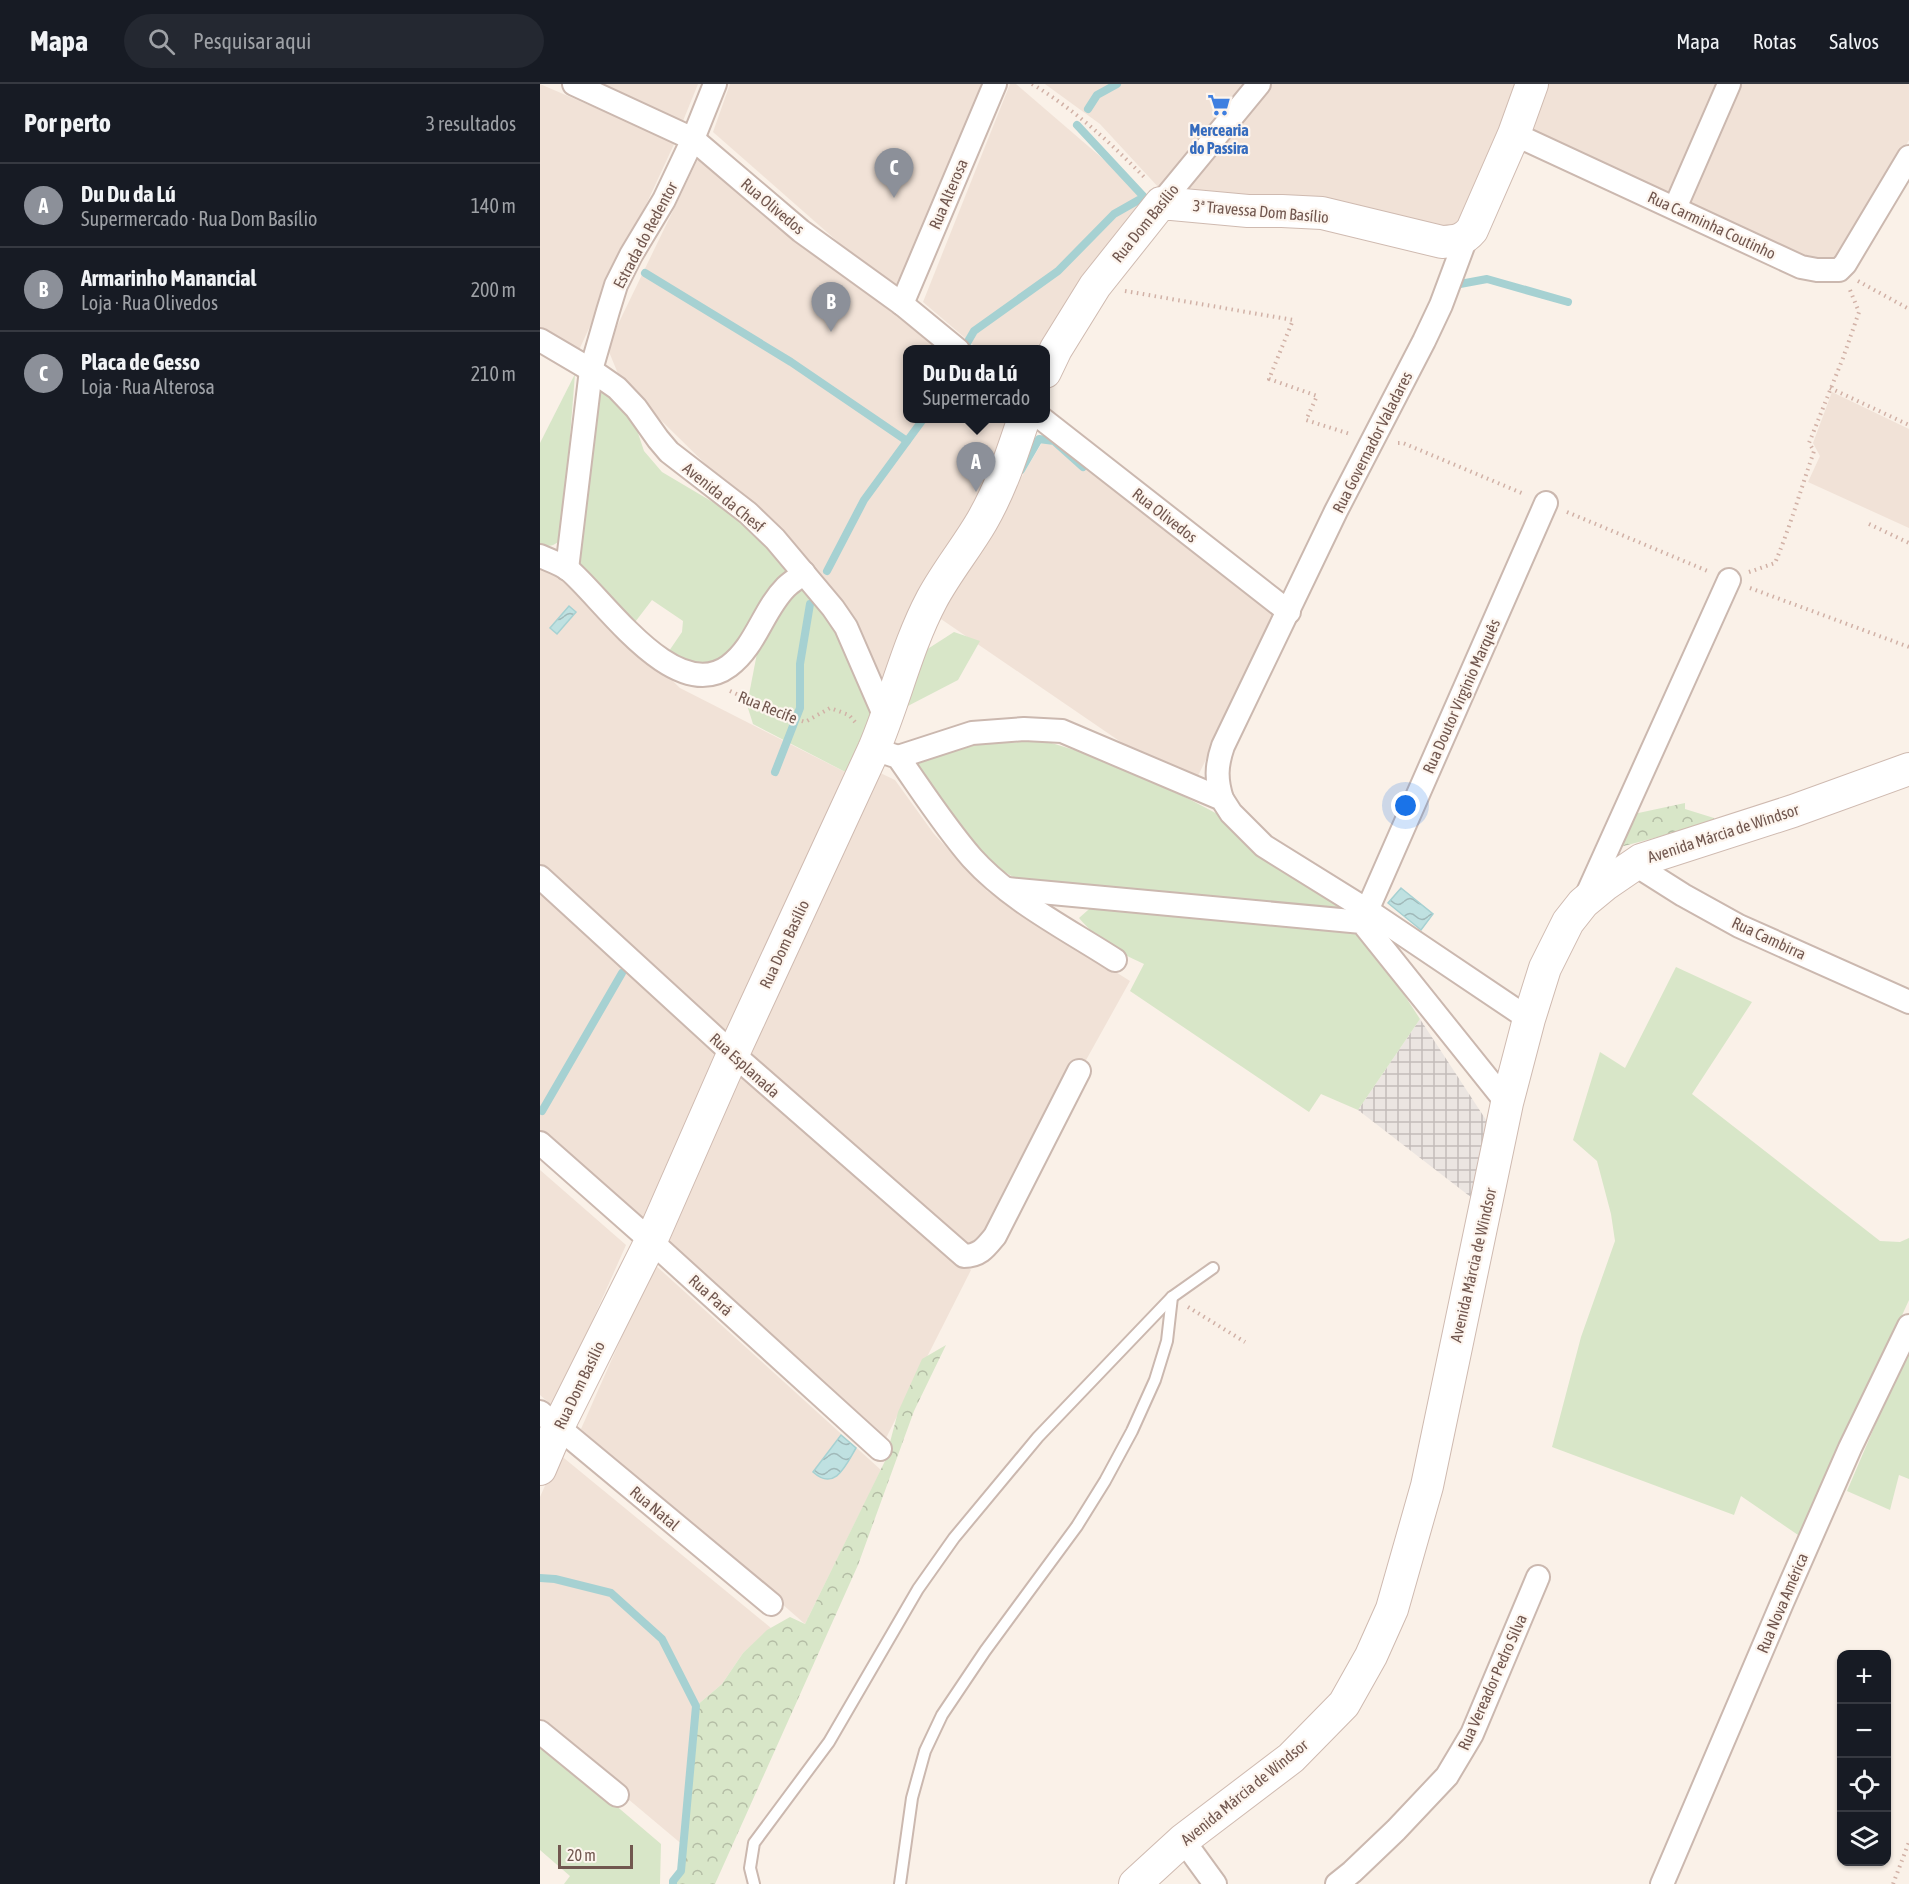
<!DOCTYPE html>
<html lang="pt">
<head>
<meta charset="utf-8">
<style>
  :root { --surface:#171b24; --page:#242831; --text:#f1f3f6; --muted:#9ea1a6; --line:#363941; --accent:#8c9099 }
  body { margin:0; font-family:"Asap Condensed",sans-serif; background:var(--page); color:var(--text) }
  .controls { position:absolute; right:18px; bottom:18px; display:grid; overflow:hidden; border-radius:12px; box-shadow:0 2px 4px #0004 }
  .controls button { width:54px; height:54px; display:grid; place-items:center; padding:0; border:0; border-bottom:2px solid var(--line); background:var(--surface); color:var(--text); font:30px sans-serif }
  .scale { position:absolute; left:18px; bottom:15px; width:75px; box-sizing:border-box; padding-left:6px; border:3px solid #71574f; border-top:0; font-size:16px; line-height:21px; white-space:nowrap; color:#71574f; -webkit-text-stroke:4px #fdf5ee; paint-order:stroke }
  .you { position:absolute; left:866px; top:722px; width:21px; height:21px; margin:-15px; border:4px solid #fff; border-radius:50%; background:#1a73e8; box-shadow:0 0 0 9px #1a73e833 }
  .badge { display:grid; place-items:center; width:39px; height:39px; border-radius:50%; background:var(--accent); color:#fff; font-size:20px; font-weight:700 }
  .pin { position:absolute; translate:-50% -50px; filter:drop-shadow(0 2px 3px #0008) }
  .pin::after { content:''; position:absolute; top:32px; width:21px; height:18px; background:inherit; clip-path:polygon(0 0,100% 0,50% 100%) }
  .popup { position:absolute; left:363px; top:261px; width:147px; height:78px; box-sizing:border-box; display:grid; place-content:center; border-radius:12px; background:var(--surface); filter:drop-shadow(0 2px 4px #0005); font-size:20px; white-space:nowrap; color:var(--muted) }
  .popup b { font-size:22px; color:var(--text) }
  .popup::after { content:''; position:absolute; left:50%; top:100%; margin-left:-12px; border:12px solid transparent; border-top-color:var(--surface) }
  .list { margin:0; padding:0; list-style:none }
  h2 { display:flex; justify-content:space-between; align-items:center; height:78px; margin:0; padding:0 24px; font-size:26px }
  h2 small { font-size:20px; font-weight:400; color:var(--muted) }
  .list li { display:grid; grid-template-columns:39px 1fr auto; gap:18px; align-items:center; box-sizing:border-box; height:84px; padding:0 24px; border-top:2px solid var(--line) }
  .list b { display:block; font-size:22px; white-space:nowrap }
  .list p { margin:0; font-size:20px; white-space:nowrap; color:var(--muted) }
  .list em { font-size:20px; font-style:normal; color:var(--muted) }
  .icon { flex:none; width:33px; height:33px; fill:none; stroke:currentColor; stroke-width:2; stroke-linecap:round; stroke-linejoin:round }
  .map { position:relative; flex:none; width:1369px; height:1800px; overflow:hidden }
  header { display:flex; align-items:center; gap:36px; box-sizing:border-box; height:84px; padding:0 30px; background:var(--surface); border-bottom:2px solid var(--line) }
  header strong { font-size:28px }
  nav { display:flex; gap:33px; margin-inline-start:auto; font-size:21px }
  .search { width:420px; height:54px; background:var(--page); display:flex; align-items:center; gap:15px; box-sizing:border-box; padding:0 21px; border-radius:33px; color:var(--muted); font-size:22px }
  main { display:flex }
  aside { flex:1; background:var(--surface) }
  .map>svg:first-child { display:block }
  .residential { fill:#f1e2d7 }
  .industrial { fill:url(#industrial-grid) }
  .grass { fill:#d8e6c8 }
  .forest { fill:url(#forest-crowns) }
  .water { fill:url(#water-waves); stroke:#a6d1d2; stroke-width:1.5 }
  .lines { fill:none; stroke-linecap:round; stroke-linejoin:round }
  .stream { stroke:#a6d1d2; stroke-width:8 }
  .lane-casing { stroke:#cbb8af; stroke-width:14 }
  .street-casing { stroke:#cbb8af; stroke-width:26 }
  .secondary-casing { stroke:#cfbab0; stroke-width:34 }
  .path { stroke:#d1b1a6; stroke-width:4; stroke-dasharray:1.5 4.5; stroke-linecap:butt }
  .lane { stroke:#fff; stroke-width:10 }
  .street { stroke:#fff; stroke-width:22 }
  .secondary { stroke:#fff; stroke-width:32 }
  .labels { text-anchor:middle; stroke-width:4.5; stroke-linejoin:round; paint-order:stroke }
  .shop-label { font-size:16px; font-weight:bold; fill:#366cbe; stroke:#fdf5ee }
  .street-label { font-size:16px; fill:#71574f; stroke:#fdf5ee }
</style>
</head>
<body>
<header>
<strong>Mapa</strong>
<div class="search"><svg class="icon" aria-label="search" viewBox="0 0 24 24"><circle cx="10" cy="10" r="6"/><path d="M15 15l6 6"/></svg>Pesquisar aqui</div>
<nav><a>Mapa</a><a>Rotas</a><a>Salvos</a></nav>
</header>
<main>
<aside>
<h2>Por perto<small>3 resultados</small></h2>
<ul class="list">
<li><span class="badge">A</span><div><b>Du Du da Lú</b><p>Supermercado · Rua Dom Basílio</p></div><em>140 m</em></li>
<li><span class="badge">B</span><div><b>Armarinho Manancial</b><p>Loja · Rua Olivedos</p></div><em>200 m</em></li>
<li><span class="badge">C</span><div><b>Placa de Gesso</b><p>Loja · Rua Alterosa</p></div><em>210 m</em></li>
</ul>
</aside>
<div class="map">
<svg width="1369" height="1800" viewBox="0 0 1369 1800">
  <defs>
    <pattern id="industrial-grid" width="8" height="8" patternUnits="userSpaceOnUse" patternTransform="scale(1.5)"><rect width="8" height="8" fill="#ebe5e1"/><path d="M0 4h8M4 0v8" fill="none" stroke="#c3bcb9"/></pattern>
    <pattern id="forest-crowns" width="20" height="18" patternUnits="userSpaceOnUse" patternTransform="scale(1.5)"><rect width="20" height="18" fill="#d8e6c8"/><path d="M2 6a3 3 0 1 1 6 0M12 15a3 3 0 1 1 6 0" fill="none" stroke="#b4bda5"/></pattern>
    <pattern id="water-waves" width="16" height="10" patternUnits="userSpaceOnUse" patternTransform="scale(1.5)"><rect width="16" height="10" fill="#bfe1e1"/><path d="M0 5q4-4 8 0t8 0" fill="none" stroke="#a0b9b9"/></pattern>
  </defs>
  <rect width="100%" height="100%" fill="#faf1e8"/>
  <!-- residential -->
  <g class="residential">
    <polygon points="0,0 135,58 39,266 0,245"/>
    <polygon points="63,0 158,0 143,37"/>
    <polygon points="190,0 444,0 355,208 173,48"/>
    <polygon points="470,0 476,0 612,117 505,266 438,265 383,218"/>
    <polygon points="505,0 712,0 621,106 560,40"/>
    <polygon points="726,0 986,0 923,145 630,115"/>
    <polygon points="998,0 1183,0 1135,112 981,42"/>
    <polygon points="1194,0 1369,0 1369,56 1297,183 1289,185 1142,119"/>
    <polygon points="158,75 398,265 367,266 367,334 479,335 347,612 303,525 271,480 195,409 81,297 67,263"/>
    <polygon points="1292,308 1369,345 1369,444 1268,398 1280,372 1273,359"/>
    <polygon points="509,347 738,527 657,694 613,680 398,533"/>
    <polygon points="0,483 26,494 140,604 307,689 187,956 0,781"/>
    <polygon points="334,686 355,696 394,750 447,807 590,897 441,1165 434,1167 202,970"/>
    <polygon points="0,806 178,971 102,1141 0,1052"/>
    <polygon points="195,980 431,1186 344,1358 122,1158"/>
    <polygon points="0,1086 86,1161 14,1323 0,1311"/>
    <polygon points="114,1180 341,1386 265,1540 41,1345"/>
    <polygon points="19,1370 231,1544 203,1569 182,1600 156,1622 144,1762 0,1641 0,1413"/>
  </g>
  <!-- industrial -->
  <polygon class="industrial" points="880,935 950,1042 932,1114 818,1026"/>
  <!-- grass -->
  <g class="grass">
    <path d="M35 290 22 454C15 462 10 463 0 461V359Z"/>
    <polygon points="54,298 83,322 96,343 104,367 122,388 203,436 251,481 213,546 177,580 155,584 129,567 142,548 143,537 112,516 92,542 34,481"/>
    <polygon points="260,500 271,505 295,546 337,629 313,692 213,640 207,621 218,564 234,531"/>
    <polygon points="414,548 440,557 418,596 364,624 386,566"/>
    <path d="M505 657 567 676 649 715 685 734 729 779 801 821 813 833 479 795C441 782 392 710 366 678L441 660Z"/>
    <path d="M556 819 823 848 880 935 818 1026 781 1010 769 1028 590 907 604 880C576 867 559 857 539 834Z"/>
    <polygon points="1136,883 1212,918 1152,1010 1340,1157 1360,1158 1369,1154 1369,1216 1261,1453 1201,1412 1194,1431 1012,1363 1041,1253 1075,1157 1071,1130 1057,1077 1033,1056 1060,968 1085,984"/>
    <polygon points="1369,1262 1369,1395 1359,1391 1350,1426 1307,1407"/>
    <polygon points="0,1657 121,1760 120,1800 24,1800 30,1792 0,1766"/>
  </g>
  <!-- forest -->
  <g class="forest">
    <polygon points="1145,719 1145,725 1174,734 1175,738 1061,768 1075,734"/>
    <polygon points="406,1261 374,1327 318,1481 175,1800 133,1800 133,1797 141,1787 156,1622 182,1600 203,1569 227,1546 250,1533 265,1540 345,1377 358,1328 382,1275"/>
  </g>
  <!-- water -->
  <g class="water">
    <polygon points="29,522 36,528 17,550 10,544"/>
    <polygon points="861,804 893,830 881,846 848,819"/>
    <path d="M301 1351 316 1364C306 1381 295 1408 273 1388Z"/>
  </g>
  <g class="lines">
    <!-- stream -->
    <g class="stream">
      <polyline points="548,25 557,11 577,0"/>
      <polyline points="105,189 251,278 367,357"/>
      <polyline points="920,200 947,195 1028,218"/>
      <polyline points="423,266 434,247 518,187 574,130 604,113 537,41"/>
      <polyline points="481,386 499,355 514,357 543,383"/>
      <polyline points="287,487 324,416 384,334"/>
      <polyline points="235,688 260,624 260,580 270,520"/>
      <polyline points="2,1027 82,889"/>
      <polyline points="0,1494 15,1495 71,1509 122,1555 156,1622 141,1787 133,1797 133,1800"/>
    </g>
    <!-- lane casing -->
    <g class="lane-casing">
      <g id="lane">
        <polyline points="214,1800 210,1784 214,1759 289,1658 378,1505 414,1454 498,1353 632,1213 673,1184"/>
        <polyline points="360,1800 372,1714 385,1667 402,1631 445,1567 537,1442 565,1397 592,1347 615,1296 627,1257 632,1213"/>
      </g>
    </g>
    <!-- street casing -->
    <g class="street-casing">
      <g id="street">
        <polyline points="34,0 153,55 261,147 362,220 418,266"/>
        <polyline points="974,50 1261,183 1277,186 1299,186 1305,180 1369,73"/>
        <polyline points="621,119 719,0"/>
        <polyline points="1135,124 1189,0"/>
        <polyline points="362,220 455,0"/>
        <polyline points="0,256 51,286 77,304 96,324 118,355 129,368 208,429 235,455 293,524 306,543 346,635"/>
        <polyline points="501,334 749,528"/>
        <path d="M0 472C9 476 21 480 29 486 65 517 135 622 189 582 216 562 223 526 246 503 251 498 258 494 264 489"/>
        <polyline points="27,485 51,286 68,227 76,201 91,171 124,116 153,55 175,0"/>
        <path d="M346 669 358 673C382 707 405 743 432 774 471 817 527 845 575 876"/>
        <polyline points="358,673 432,649 484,645 522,647 682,715 691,729 724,762 827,826 989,935"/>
        <path d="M682 715C676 696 676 682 683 662L796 427 884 257 901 221 926 154"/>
        <polyline points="1094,780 1143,811 1199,842 1369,918"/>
        <path d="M0 793 193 970 424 1172C440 1172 446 1163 455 1152L539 987"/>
        <polyline points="468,805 822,838 967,1019"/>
        <polyline points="1045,815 1189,496"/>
        <polyline points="822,838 1006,419"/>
        <polyline points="0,1059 111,1157 340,1365"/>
        <polyline points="0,1328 231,1520"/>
        <polyline points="0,1648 77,1711"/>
        <polyline points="643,1756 675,1800"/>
        <polyline points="797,1800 812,1788 856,1746 907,1692 932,1650 998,1493"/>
        <polyline points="1122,1800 1242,1519 1310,1364 1369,1242"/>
      </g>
    </g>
    <!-- secondary casing -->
    <g class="secondary-casing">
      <g id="secondary">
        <path d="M505 288 516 265 555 202 621 119 708 127H742L782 129 902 158C915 157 923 157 932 146L974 50 992 0"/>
        <path d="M0 1385 18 1343 111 1157 193 970 334 665C355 616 367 562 392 515 407 487 427 463 442 437 461 404 472 370 484 334"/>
        <polyline points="595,1800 643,1756 751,1674 804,1620 831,1572 852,1525 887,1402 967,1019 989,935 1005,884 1028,838 1043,819 1066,800 1101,776 1253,727 1369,685"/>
      </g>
    </g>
    <!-- path -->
    <g class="path">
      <path d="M492 0C534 25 572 60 606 95"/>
      <polyline points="1318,197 1369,225"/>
      <polyline points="585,207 753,236 729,295 777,312 766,336 810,350"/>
      <polyline points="1290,304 1369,341"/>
      <polyline points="858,359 863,359 984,410"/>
      <polyline points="1027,428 1170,488"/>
      <polyline points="1329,440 1369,459"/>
      <path d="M1209 488 1235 479C1250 443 1261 405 1274 367L1269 359 1303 274 1319 228 1310 206"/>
      <polyline points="1210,504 1369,563"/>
      <polyline points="190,607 237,629 265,638 290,624 309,631 315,638"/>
      <polyline points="648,1223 705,1258"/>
      <polyline points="1353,1800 1369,1758"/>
    </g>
    <!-- lane -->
    <use href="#lane" class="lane"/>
    <!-- street -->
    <use href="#street" class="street"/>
    <!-- secondary -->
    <use href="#secondary" class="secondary"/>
  </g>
  <!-- icons -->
  <defs>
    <g id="supermarket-bare" transform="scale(1.8)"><path d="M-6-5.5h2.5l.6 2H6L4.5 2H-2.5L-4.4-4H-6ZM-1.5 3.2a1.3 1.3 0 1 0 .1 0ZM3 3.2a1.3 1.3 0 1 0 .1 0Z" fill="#3f7fe0" stroke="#fdf5ee" stroke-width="2.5" paint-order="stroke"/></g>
  </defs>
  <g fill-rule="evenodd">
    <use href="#supermarket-bare" x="679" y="21"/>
  </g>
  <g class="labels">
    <!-- shop labels -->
    <g class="shop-label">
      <text x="679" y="52">Mercearia<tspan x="679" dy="18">do Passira</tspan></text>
    </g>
    <!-- street labels -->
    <g class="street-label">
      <text transform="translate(408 110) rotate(-67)" y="6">Rua Alterosa</text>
      <text transform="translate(233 122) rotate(40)" y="6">Rua Olivedos</text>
      <text transform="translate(721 127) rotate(5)" y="6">3ª Travessa Dom Basílio</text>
      <text transform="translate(605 139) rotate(-51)" y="6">Rua Dom Basílio</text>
      <text transform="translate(1172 141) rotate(25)" y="6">Rua Carminha Coutinho</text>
      <text transform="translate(105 151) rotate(-62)" y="6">Estrada do Redentor</text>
      <text transform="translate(832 358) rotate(-63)" y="6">Rua Governador Valadares</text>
      <text transform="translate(184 413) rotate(39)" y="6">Avenida da Chesf</text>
      <text transform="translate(625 431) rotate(38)" y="6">Rua Olivedos</text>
      <text transform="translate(921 612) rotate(-66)" y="6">Rua Doutor Virginio Marquês</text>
      <text transform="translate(228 623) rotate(22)" y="6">Rua Recife</text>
      <text transform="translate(1183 749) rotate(-18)" y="6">Avenida Márcia de Windsor</text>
      <text transform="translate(1229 854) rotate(25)" y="6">Rua Cambirra</text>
      <text transform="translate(244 860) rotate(-65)" y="6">Rua Dom Basílio</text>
      <text transform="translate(205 981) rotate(42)" y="6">Rua Esplanada</text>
      <text transform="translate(933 1181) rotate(-77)" y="6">Avenida Márcia de Windsor</text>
      <text transform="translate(171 1211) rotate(42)" y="6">Rua Pará</text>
      <text transform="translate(39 1301) rotate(-64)" y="6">Rua Dom Basílio</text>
      <text transform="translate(115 1424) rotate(40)" y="6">Rua Natal</text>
      <text transform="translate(1242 1519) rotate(-67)" y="6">Rua Nova América</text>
      <text transform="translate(952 1598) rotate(-66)" y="6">Rua Vereador Pedro Silva</text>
      <text transform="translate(704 1708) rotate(-39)" y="6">Avenida Márcia de Windsor</text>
    </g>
  </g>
</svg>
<div class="controls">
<button>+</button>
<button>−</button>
<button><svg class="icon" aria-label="locate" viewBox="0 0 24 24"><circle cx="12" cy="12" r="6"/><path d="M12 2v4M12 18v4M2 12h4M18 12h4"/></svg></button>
<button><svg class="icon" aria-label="layers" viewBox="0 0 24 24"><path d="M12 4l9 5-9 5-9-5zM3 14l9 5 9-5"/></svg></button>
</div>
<div class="scale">20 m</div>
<div class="you"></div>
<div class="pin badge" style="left:436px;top:408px">A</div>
<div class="popup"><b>Du Du da Lú</b>Supermercado</div>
<div class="pin badge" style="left:291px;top:248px">B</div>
<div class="pin badge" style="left:354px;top:114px">C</div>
</div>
</main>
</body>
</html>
